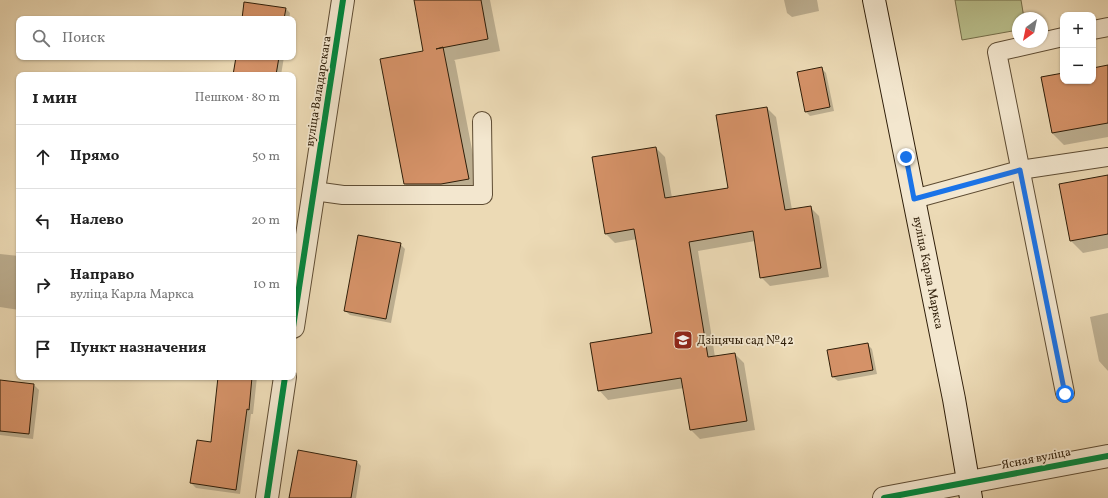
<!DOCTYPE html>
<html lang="ru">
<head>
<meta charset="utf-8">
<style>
  :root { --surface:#fff; --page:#f6f6f6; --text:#222; --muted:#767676; --line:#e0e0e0 }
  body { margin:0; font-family:Vollkorn,serif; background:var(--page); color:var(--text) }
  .controls { position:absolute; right:12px; top:12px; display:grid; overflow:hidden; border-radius:8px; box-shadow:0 1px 3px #0004 }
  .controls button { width:36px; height:36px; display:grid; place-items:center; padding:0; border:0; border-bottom:1px solid var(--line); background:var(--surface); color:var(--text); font:20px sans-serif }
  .compass { position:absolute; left:1012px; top:12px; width:36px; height:36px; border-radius:50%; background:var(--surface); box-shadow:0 1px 3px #0004; rotate:213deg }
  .stop { position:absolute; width:12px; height:12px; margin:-9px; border:3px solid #1a73e8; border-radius:50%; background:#fff }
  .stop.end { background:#1a73e8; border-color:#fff; box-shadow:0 1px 4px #0008 }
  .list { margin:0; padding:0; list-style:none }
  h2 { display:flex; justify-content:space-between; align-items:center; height:52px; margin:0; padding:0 16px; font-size:17px }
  h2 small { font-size:13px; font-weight:400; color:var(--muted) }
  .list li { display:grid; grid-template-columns:26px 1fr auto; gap:12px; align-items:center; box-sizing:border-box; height:64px; padding:0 16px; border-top:1px solid var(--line) }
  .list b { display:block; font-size:15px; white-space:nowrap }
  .list p { margin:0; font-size:13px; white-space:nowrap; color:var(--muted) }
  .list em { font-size:13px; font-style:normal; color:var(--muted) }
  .icon { flex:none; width:22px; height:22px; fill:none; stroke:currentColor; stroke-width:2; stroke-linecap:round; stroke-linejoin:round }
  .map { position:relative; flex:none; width:1108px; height:498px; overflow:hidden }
  .search { position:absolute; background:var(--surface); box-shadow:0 1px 3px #0004; left:16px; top:16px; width:280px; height:44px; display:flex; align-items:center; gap:10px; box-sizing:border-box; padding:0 14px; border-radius:8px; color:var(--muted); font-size:15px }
  .panel { position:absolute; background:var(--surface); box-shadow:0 1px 3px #0004; left:16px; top:72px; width:280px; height:308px; border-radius:8px }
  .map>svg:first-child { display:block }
  .grass { fill:#b9bf8c; stroke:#746e4a }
  .shadow { fill:#0003 }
  .building { fill:#d59268; stroke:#2e1d08 }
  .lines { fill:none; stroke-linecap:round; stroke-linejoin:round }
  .service-casing { stroke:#5e4c33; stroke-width:20 }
  .minor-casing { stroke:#5e4c33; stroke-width:24 }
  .secondary-casing { stroke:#2e1d08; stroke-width:24 }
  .service { stroke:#f3e7cf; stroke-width:18 }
  .minor { stroke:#f3e7cf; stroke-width:22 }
  .secondary { stroke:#f3e7cf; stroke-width:22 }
  .cycleway-casing { stroke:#f3e7cf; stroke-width:8 }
  .cycleway { stroke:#00873e; stroke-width:6 }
  .route { stroke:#1a73e8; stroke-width:5 }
  .labels { text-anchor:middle; stroke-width:3.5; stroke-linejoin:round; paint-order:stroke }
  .street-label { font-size:12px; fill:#2e1d08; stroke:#f3e7cf }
  .poi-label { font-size:12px; fill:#2e1d08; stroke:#f3e7cf; text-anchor:start }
</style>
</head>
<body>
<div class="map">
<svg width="1108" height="498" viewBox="0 0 1108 498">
  <rect width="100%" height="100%" fill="#ecdab5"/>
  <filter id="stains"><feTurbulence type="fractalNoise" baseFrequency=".005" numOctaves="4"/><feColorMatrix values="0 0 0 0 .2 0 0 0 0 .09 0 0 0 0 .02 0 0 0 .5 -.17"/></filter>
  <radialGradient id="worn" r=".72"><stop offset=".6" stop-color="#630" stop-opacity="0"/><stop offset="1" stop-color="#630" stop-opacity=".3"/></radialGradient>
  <!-- grass -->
  <polygon class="grass" points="955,0 1021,0 1024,18 1018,18 1018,30 962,40"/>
  <!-- shadow -->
  <g class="shadow">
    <polygon points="415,0 490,0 500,51 454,60 455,61 480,191 417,196 405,184 381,60 425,52"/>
    <polygon points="784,0 817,0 819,11 792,17 787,13"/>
    <polygon points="285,8 290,13 289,19 243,19"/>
    <polygon points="237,57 284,57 281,75 234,75"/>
    <polygon points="1108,66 1108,137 1064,145 1052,133 1063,74 1063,81 1093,81 1093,69"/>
    <polygon points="821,68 826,73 834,111 810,116 805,111"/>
    <polygon points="767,108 776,117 792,210 810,207 819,216 829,277 770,286 761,277 755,241 698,251 715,357 735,354 744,363 755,430 700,439 691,430 684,388 608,400 599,390 653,334 637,239 615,243 606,234 656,148 665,157 672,198 729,188"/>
    <polygon points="1108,176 1108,248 1083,253 1071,241 1060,185"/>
    <polygon points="400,244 405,249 391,323 350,315 345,311"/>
    <polygon points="0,254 19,256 19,310 0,307"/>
    <polygon points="1108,313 1108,371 1099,361 1090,317"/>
    <polygon points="867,344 872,349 877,374 838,381 833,377"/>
    <polygon points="219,377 257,377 253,414 251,414 240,494 196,488 191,483 212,443"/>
    <polygon points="0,381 34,385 39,390 33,439 0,435"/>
    <polygon points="357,462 361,466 356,498 292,498"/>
  </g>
  <!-- building -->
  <g class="building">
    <polygon points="414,0 481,0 488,39 436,49 443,47 469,179 441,184 404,184 380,59 423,51"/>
    <polygon points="244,2 286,8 284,19 242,19"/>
    <polygon points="236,57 279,57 276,75 233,75"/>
    <polygon points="1108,65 1108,123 1052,133 1041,77 1063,73 1063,81 1093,81 1093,68"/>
    <polygon points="822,67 830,107 805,112 797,72"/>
    <polygon points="767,107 785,210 811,206 821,268 760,278 753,231 689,242 708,357 735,353 747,421 690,430 681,378 598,391 590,343 652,333 634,229 605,234 592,157 656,147 665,198 728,188 716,115"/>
    <polygon points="1108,175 1108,234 1070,241 1059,184"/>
    <polygon points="358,235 401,243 386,319 344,311"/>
    <polygon points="868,343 873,370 832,377 827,350"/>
    <polygon points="218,377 252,377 249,410 247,409 236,490 190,483 197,440 211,442"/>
    <polygon points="0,380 34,384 29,434 0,431"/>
    <polygon points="298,450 357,461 351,498 289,498"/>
  </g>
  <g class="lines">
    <!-- service casing -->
    <g class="service-casing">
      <g id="service">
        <polyline points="1093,30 1108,27"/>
        <polyline points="1063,37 997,52 1065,393"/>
        <polyline points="314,191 343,195 483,195 482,121"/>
        <polyline points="914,199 1020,170 1108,157"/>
      </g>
    </g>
    <!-- minor casing -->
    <g class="minor-casing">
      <g id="minor">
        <polyline points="293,327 343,0"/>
        <polyline points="267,498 285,377"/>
        <polyline points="884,498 1108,456"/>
      </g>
    </g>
    <!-- secondary casing -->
    <g class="secondary-casing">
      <g id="secondary">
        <path id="s1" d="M874 0 954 399 971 498"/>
      </g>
    </g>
    <!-- service -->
    <use href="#service" class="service"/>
    <!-- minor -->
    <use href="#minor" class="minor"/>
    <!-- secondary -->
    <use href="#secondary" class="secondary"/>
    <!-- cycleway casing -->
    <g class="cycleway-casing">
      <g id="cycleway">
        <polyline points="293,327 343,0"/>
        <polyline points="267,498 285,377"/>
        <polyline points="884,498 1108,456"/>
      </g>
    </g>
    <!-- cycleway -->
    <use href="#cycleway" class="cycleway"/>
  </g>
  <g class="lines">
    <!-- route -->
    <polyline class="route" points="906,157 914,199 1020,170 1065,394"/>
  </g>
  <!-- icons -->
  <defs>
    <g id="school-square" transform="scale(1)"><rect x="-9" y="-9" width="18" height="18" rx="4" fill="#8f2418" stroke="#f3e7cf"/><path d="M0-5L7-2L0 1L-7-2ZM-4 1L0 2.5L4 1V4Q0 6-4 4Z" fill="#fff"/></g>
  </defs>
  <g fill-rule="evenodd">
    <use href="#school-square" x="683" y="340"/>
  </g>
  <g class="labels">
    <!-- street labels -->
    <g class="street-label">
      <text transform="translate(318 91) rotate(-81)" y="4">вуліца Валадарскага</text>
      <text dy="4" stroke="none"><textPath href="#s1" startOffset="278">вуліца Карла Маркса</textPath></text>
      <text transform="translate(1036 458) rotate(-11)" y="4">Ясная вуліца</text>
    </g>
    <!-- poi labels -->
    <g class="poi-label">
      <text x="697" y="344">Дзіцячы сад №42</text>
    </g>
  </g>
  <rect width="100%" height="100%" filter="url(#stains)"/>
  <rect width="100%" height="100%" fill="url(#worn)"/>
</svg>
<div class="controls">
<button>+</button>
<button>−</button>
</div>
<svg class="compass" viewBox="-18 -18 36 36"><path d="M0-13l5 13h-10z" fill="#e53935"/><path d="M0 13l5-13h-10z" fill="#767676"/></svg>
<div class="stop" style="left:1065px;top:394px"></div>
<div class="stop end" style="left:906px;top:157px"></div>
<div class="search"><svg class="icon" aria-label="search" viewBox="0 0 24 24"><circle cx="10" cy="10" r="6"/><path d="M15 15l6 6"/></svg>Поиск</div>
<section class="panel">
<h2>1 мин<small>Пешком · 80 m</small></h2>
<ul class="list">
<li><svg class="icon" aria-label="ahead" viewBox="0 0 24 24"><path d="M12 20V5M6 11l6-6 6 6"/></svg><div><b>Прямо</b></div><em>50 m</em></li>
<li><svg class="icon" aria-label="left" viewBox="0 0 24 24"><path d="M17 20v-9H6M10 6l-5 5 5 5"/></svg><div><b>Налево</b></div><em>20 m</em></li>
<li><svg class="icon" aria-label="right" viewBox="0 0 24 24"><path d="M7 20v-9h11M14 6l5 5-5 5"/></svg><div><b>Направо</b><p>вуліца Карла Маркса</p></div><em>10 m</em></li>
<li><svg class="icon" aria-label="arrive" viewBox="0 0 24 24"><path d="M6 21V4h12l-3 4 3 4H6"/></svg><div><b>Пункт назначения</b></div></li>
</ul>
</section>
</div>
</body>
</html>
